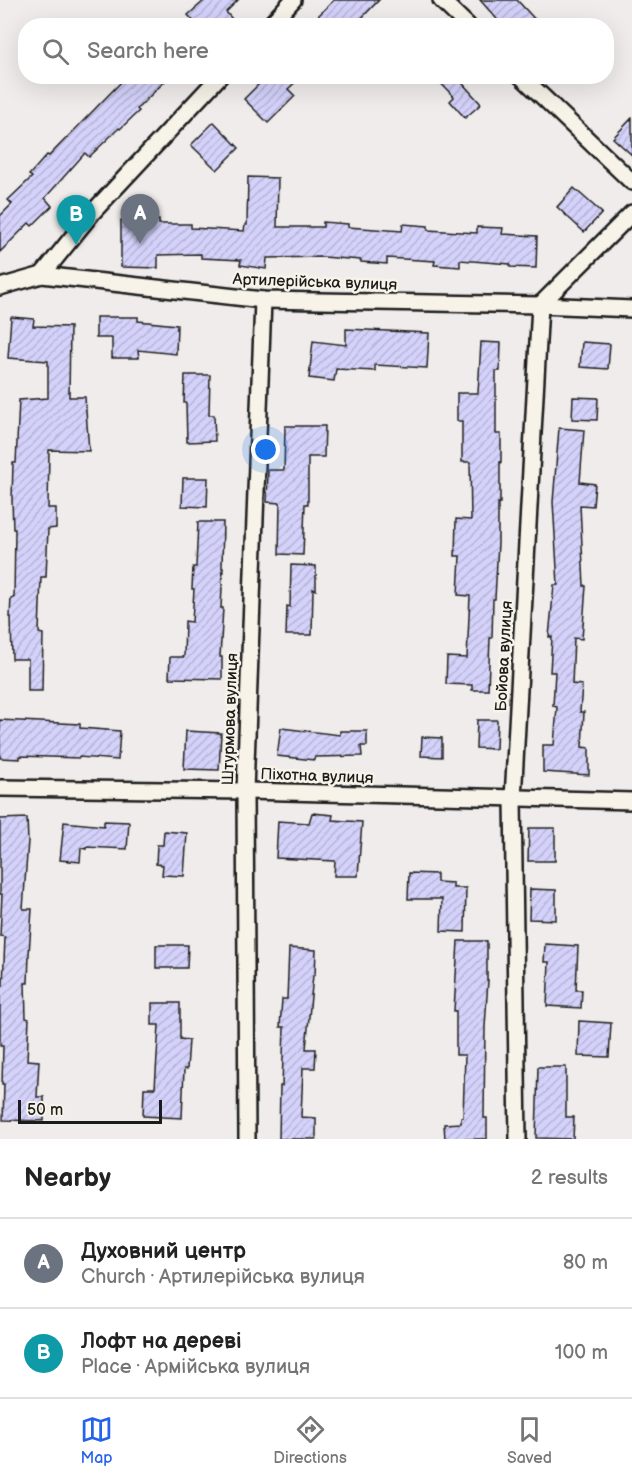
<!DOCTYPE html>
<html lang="en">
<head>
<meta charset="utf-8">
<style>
  :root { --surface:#fff; --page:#f6f6f6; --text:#222; --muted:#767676; --line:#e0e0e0; --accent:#2563eb }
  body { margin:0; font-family:"Balsamiq Sans",sans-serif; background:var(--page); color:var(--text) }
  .scale { position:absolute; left:18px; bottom:15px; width:144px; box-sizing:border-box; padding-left:6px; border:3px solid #1c1c1c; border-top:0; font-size:16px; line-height:21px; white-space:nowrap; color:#1c1c1c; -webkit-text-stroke:4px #f7f3e8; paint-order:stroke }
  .you { position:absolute; left:266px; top:450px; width:21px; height:21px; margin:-15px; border:4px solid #fff; border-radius:50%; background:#1a73e8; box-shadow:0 0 0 9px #1a73e833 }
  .badge { display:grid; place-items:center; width:39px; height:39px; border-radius:50%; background:var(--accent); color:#fff; font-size:20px; font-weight:700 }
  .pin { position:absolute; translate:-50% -50px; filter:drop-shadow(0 2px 3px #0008) }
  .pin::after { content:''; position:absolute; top:32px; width:21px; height:18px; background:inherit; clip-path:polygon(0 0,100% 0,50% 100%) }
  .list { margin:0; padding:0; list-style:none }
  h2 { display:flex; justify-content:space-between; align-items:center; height:78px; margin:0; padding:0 24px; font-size:26px }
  h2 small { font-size:20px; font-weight:400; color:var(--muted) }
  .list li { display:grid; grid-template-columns:39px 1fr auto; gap:18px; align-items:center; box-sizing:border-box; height:90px; padding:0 24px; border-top:2px solid var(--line) }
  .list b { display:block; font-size:22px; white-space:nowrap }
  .list p { margin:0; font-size:20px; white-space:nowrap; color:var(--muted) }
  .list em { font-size:20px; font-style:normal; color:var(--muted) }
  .icon { flex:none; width:33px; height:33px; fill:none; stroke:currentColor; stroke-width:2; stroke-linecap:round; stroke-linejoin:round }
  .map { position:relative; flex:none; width:632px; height:1139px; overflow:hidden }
  .search { position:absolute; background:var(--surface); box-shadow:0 6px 24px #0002; left:18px; right:18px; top:18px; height:66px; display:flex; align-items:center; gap:15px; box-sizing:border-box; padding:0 21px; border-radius:24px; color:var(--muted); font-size:22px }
  .sheet { height:258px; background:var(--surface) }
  nav { display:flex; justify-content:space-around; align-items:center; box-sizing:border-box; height:84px; border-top:2px solid var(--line); background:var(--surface); font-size:16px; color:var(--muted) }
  nav a { display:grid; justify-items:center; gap:3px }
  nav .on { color:var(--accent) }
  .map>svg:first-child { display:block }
  .building { fill:url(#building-hatch); stroke:#1c1c1c; stroke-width:1.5 }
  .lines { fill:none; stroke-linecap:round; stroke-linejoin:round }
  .minor-casing { stroke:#1c1c1c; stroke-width:20 }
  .minor { stroke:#f7f3e8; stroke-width:15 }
  .labels { text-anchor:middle; stroke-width:5; stroke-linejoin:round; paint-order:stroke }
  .street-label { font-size:16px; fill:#1c1c1c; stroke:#f7f3e8 }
</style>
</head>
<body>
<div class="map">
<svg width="632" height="1139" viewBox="0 0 632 1139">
  <defs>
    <pattern id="building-hatch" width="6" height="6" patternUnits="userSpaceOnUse" patternTransform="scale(1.5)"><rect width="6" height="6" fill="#d4d2fa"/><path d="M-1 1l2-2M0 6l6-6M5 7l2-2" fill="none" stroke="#b5b4d6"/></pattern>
  </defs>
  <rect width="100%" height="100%" fill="#f0ecec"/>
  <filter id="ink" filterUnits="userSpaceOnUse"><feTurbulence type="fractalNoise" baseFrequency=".0167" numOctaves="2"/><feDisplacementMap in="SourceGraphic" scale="12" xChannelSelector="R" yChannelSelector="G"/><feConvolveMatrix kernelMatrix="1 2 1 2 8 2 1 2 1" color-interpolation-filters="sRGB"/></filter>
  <g filter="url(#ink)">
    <!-- building -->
    <g class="building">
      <polygon points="205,0 238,0 226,12 238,26 198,26 188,15"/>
      <polygon points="334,0 379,0 354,26 327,26 318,16"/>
      <polygon points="480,0 517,0 541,26 503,26"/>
      <polygon points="127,76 170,76 137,109 139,111 120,129 119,128 89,157 85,153 45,198 52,206 32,226 29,223 0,252 0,216 12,204 8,200 32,177 29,175 47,155 49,156"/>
      <polygon points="267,76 302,76 288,89 295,96 268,123 244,99"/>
      <polygon points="434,76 456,76 481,104 465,118 450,101 454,97"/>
      <polygon points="632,118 632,155 613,138"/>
      <polygon points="214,122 239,148 217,170 191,145"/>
      <polygon points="248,177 278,178 277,227 323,227 323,222 348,224 348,227 402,231 403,224 428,226 428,230 477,233 477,227 503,228 502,234 537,236 536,268 510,267 510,264 460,260 460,267 434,265 435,261 387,258 387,264 361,262 361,260 323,257 267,258 266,269 240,265 241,260 201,258 201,254 158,255 158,268 121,267 121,220 159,220 159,224 191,224 191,228 244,231 245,225 247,225"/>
      <polygon points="574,188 602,213 584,232 557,207"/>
      <polygon points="11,317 34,319 33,326 70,327 69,397 85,397 89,451 49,450 48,508 56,508 56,528 48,529 46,577 41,577 39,633 43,634 42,691 28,691 28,659 12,659 11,617 10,617 11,598 14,598 15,529 13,529 12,499 13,463 16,463 19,400 48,398 48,361 8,358"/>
      <polygon points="96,317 138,317 138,321 177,325 176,354 138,350 139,358 112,358 112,338 96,338"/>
      <polygon points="346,329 429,333 427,368 375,365 375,371 336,369 334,381 309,378 313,341 346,345"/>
      <polygon points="481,342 501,343 500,371 496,371 496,434 501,434 501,462 500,462 500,503 498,503 498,543 495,599 493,599 492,638 490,638 488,690 472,690 472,685 446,684 447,657 467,658 470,596 458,595 460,556 455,556 456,519 471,520 470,462 462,462 462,421 457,421 457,393 478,393"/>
      <polygon points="582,342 610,344 608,369 580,367"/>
      <polygon points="185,375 210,375 209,415 214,415 215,441 187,442 186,403 184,403"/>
      <polygon points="573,397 598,398 597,420 572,419"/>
      <polygon points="285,426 325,426 324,457 308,457 308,504 305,504 303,555 279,554 280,503 267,502 268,470 284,470"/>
      <polygon points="559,428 584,430 580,482 595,484 593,506 580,505 584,586 586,586 582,639 574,638 572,684 582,685 580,712 584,712 582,747 589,748 589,775 543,772 543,745 554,745 557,707 553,706 555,672 550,672 552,637 549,637 554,585 558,585 553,502"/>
      <polygon points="183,478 208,478 207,507 182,506"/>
      <polygon points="198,522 223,522 222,568 223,568 221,608 223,608 220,657 222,657 222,679 169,678 170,657 184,657 185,621 192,622 194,589 192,589 193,567 196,567"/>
      <polygon points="291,565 316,566 316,590 313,589 312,635 286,635 287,606 290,607"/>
      <polygon points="0,720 80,724 80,728 120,731 118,760 79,757 79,758 20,756 20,759 0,758"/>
      <polygon points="477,720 497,720 496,749 476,748"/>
      <polygon points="281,728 340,735 340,731 367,731 367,746 361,746 362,756 315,757 314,760 277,756"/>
      <polygon points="186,731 221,733 219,770 184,769"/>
      <polygon points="422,737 442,738 442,757 421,756"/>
      <polygon points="312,813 333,815 332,820 362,822 358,876 334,876 335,861 276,858 278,821 309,823"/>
      <polygon points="27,818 28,841 23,909 32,909 29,954 28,983 25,983 26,1018 29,1019 27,1060 39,1061 37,1097 44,1097 44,1121 3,1120 4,1084 2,1084 3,1046 0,1046 0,986 3,986 5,937 0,936 2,894 0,894 0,819"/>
      <polygon points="104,821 129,822 127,849 86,847 86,849 81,848 80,862 60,860 64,822 104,826"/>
      <polygon points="529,828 555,828 555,861 528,861"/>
      <polygon points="164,831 187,833 184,876 162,875 163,865 156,864 157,845 163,845"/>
      <polygon points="409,873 437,874 437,882 453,883 453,888 466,888 465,932 441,931 442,899 408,899"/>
      <polygon points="530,889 556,890 556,920 529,919"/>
      <polygon points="458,941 487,941 487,980 488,980 485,1027 484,1118 487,1118 487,1139 445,1139 444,1124 461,1123 461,1117 463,1117 465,1055 456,1055 456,1011 454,1011"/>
      <polygon points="545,944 578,946 576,990 582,990 581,1008 547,1006 549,962 544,962"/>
      <polygon points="156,945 188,945 187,968 156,968"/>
      <polygon points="289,948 316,950 315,975 313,975 306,1049 316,1049 315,1068 303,1068 301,1117 316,1118 316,1139 279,1139 280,1086 282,1086 284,1027 280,1027 282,999 287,999"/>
      <polygon points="152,1003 180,1003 180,1039 189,1040 187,1069 184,1069 182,1118 143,1116 144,1088 155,1088 159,1025 152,1025"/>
      <polygon points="579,1021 611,1023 609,1057 578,1056"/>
      <polygon points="538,1067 566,1067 566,1117 574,1117 573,1139 536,1138"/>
    </g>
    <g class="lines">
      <!-- minor casing -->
      <g class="minor-casing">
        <g id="minor">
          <polyline points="441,0 468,26"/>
          <polyline points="269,26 293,0"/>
          <polyline points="521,76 632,182"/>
          <polyline points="42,275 92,213 220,76"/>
          <polyline points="0,287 42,275 263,300 540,305 632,309"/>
          <polyline points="0,788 245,791 632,801"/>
          <polyline points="247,1139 245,791 263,300"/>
          <polyline points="518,1139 513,799 540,305 632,213"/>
        </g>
      </g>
      <!-- minor -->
      <use href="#minor" class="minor"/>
    </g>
  </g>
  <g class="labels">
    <!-- street labels -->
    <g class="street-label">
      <text transform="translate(315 281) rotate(2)" y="6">Артилерійська вулиця</text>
      <text transform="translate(503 656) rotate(-87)" y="6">Бойова вулиця</text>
      <text transform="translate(229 719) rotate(-88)" y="6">Штурмова вулиця</text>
      <text transform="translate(317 775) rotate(2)" y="6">Піхотна вулиця</text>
    </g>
  </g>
</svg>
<div class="scale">50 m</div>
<div class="you"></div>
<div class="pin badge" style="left:140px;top:244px;background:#6b7280">A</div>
<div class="pin badge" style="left:76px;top:245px;background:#0f9aa8">B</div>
<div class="search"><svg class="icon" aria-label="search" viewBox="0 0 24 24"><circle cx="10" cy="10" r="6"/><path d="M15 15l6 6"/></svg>Search here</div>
</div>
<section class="sheet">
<h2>Nearby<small>2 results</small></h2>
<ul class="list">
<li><span class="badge" style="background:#6b7280">A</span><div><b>Духовний центр</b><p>Church · Артилерійська вулиця</p></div><em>80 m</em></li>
<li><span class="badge" style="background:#0f9aa8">B</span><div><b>Лофт на дереві</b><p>Place · Армійська вулиця</p></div><em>100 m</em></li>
</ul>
</section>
<nav>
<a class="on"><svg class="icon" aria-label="map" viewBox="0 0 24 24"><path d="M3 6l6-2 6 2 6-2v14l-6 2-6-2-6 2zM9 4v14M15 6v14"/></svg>Map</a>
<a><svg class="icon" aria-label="directions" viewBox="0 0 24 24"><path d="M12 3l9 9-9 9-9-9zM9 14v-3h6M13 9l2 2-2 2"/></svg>Directions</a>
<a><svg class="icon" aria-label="saved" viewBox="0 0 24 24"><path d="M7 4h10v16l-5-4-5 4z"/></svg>Saved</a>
</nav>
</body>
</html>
